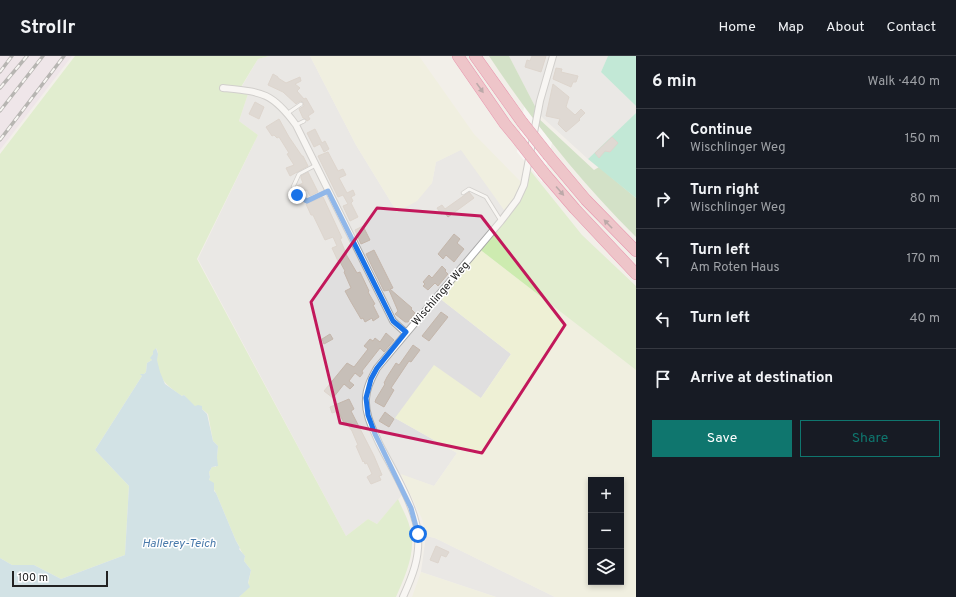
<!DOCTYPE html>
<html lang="en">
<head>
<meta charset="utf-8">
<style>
  :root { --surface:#171b24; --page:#242831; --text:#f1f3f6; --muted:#9ea1a6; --line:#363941; --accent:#0f766e }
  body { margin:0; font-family:Overpass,sans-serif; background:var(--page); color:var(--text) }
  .controls { position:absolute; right:12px; bottom:12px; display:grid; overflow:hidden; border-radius:0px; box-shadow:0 2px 6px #0003 }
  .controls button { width:36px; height:36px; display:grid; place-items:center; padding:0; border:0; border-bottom:1px solid var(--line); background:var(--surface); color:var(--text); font:20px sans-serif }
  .scale { position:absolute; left:12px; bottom:10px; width:96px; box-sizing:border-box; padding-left:4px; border:2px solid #222; border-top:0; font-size:11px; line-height:14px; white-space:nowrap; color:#222; -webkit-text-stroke:3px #fff; paint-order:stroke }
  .stop { position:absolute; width:12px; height:12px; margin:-9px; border:3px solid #1a73e8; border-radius:50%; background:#fff }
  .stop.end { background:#1a73e8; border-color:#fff; box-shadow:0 1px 4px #0008 }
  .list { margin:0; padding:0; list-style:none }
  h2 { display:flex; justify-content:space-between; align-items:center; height:52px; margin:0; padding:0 16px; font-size:17px }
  h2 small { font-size:13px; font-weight:400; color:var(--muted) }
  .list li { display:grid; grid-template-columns:26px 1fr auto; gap:12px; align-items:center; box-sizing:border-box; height:60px; padding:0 16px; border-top:1px solid var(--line) }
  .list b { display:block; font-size:15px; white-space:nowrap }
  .list p { margin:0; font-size:13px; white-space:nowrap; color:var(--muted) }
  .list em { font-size:13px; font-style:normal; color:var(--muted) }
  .actions { display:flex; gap:8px; padding:12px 16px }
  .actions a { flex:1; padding:9px 0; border:1px solid var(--accent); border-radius:0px; text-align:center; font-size:14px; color:var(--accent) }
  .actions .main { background:var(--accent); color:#fff }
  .icon { flex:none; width:22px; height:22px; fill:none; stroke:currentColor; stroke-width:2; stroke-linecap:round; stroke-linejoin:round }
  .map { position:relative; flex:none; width:636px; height:541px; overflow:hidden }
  header { display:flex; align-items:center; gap:24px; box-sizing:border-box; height:56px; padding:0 20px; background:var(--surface); border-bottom:1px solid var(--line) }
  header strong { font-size:19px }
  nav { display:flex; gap:22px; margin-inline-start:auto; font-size:14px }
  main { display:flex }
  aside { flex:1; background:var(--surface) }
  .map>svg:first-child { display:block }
  .residential { fill:#e0dfdf }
  .industrial { fill:#ebdbe8 }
  .farmland { fill:#eef0d5; fill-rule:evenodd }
  .grass { fill:#cdebb0 }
  .forest { fill:#add19e }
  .pitch { fill:#88e0be }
  .water { fill:#aad3df }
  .pier { fill:#fff }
  .building { fill:#c7bfb8; stroke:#c4b6ab }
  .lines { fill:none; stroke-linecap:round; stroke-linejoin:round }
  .lane-casing { stroke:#a9a9a9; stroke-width:4.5 }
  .street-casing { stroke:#a9a9a9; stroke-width:8 }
  .highway-casing { stroke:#dc2a67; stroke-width:12 }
  .lane { stroke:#fff; stroke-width:3 }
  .street { stroke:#fff; stroke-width:6 }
  .highway { stroke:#e892a2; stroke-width:11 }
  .rail-casing { stroke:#707070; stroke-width:3.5 }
  .rail { stroke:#fff; stroke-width:2; stroke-dasharray:6; stroke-linecap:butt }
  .highway-bridge-casing { stroke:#dc2a67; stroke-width:12; stroke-linecap:butt }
  .highway-bridge { stroke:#e892a2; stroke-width:11 }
  .oneway { fill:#7b545c }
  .route { stroke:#1a73e8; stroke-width:5 }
  .marked { fill:none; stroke:#c2185b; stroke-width:3; stroke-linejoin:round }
  .labels { text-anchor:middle; stroke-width:3; stroke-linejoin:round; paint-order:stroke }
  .street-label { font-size:11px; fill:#222; stroke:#fff }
  .water-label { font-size:12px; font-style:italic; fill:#4a7aab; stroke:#fff }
</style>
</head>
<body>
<header>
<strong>Strollr</strong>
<nav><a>Home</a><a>Map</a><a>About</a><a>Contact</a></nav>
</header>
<main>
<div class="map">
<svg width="636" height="541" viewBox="0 0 636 541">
  <rect width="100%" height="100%" fill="#f2efe9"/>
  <!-- residential -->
  <g class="residential">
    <polygon points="269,0 310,0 356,89 397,156 432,127 436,106 462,93 507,158 438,241 511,298 481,342 395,362 457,397 434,430 401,419 407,433 377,468 368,463 346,480 198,203 258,79 239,65 248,38 238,37 258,3"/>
    <polygon points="509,0 608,0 601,16 636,50 636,57 588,103 543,62 538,56"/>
    <polygon points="426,480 435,482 555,541 496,541 421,516"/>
  </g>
  <!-- industrial -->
  <polygon class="industrial" points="0,0 72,0 0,94"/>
  <!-- farmland -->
  <g class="farmland">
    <polygon points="310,0 419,0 474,78 524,129 507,158 461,94 436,106 432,127 417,145 397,156 356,89"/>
    <path d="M478 192 636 314V541H555L435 482 426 480 422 463 401 418 434 430 457 397 395 362 434 309 481 342 511 298 438 241ZM591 424H621V526H591Z"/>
    <polygon points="421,516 496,541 412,541"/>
  </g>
  <!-- grass -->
  <g class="grass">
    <path d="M75 0H269L258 3 238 36 248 38 239 65 258 79 197 203 346 480 368 463 377 468 398 443C402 453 408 462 410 472 417 495 405 520 396 541H239L247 533 251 514 244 505 245 500C240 495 240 490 236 485L216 437 209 425 210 420 209 416 212 411H216L218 390 213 385 208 358 202 353 192 349 184 339 182 340C168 330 158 324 157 304 157 299 159 297 156 292L151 302 152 304 147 307 146 316 144 318H141L142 320 95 394 129 430 125 499 61 523 34 509H12L0 502V98Z"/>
    <polygon points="529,113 582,179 636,230 636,314 478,192 517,144"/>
  </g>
  <!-- forest -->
  <path class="forest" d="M489 0H509L538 56 537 61 594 114 599 111 636 142V181C581 126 532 65 489 0Z"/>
  <!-- pitch -->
  <g class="pitch">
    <polygon points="608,0 636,0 636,50 601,16"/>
    <polygon points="636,57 636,142 588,103"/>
  </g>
  <!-- water -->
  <polygon class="water" points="156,292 158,298 157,304 160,316 165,328 182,340 184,339 195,350 198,349 202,350 202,353 207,358 213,385 218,390 217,401 218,410 212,411 209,416 210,421 209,424 214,427 214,435 216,437 236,485 240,492 239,493 245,500 244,505 251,514 248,527 250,531 239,541 0,541 0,502 12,509 34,509 61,523 125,499 129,430 95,394 142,320 140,318 144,318 146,316 147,307 152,304 150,302 153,298 153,295"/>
  <!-- pier -->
  <polygon class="pier" points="524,51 552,87 542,126 517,96"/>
  <!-- building -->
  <g class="building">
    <polygon points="532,0 546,0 541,16 525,11 527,4 530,5"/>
    <polygon points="556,12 562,13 561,16 578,20 576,26 573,26 571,31 553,23"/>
    <polygon points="273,18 278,21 278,22 286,27 300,21 301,25 295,28 300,32 297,35 304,43 306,42 314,56 308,60 310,63 307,65 306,63 303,62 299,53 304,50 303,46 300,45 296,48 283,36 268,29"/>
    <polygon points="553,28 569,41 566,51 575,59 581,53 585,57 579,63 580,64 566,76 558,68 560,63 546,60"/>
    <polygon points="255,46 264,51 259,63 249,58"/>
    <polygon points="279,63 289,81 302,100 303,100 308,110 290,120 286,112 294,109 287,98 289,97 279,81 277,82 274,79 272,80 266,71"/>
    <polygon points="315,73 322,87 325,85 329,93 324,96 320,88 314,91 307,77"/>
    <polygon points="612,81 618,87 610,96 605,95 599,102 595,97"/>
    <polygon points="328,96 338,115 343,113 346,119 339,122 347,137 353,134 355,139 351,141 353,145 351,147 358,161 350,165 343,150 348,148 343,139 338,141 318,100"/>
    <polygon points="308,116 318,136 310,140 307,134 301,137 297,130 303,127 301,122 301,120"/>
    <polygon points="469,136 474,142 448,161 444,156 441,158 437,152 442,149 445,153"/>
    <polygon points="323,141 342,182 340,183 347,200 357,217 360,216 369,235 368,236 375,248 373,249 379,261 373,265 372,262 365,266 363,262 361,263 351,246 345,235 351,232 344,216 345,215 339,204 338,205 332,192 337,190 333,181 325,184 313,159 311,159 306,148"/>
    <polygon points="363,170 370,184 361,188 355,174"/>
    <polygon points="454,178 460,183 457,187 464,193 454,206 446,199 443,203 438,198"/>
    <polygon points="374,194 393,232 390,233 412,252 411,253 415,257 408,266 405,266 395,258 398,255 389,234 384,235 366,198"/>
    <polygon points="442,210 446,214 445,215 448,218 438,230 435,227 428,234 423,230 425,228 423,226 429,219 432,222"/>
    <polygon points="441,256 448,261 429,285 422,280"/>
    <polygon points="386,277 394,284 384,296 380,292 362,315 363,317 360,321 355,317 349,325 354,329 350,333 344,328 333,342 324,335 347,307 354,311 368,293 364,290 370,283 373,285 375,282 380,286"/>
    <polygon points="330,278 333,283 324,288 322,283"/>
    <polygon points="413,289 420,294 411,306 409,305 391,332 394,334 384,351 375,346 376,343 385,328 384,327 387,321 396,307 399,309"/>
    <polygon points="349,343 354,353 351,355 374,400 382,419 379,420 381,424 371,428 367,421 372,418 367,407 365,408 364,405 363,406 356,390 358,389 352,375 346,366 344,367 338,355 332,357 330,351"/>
    <polygon points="385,356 394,363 389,371 379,365"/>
    <polygon points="436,490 449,496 446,501 441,499 438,507 430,504"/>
  </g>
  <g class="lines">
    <!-- lane casing -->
    <g class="lane-casing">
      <g id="lane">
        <polyline points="288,57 301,48"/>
        <polyline points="296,69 304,65"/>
        <polyline points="316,109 299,118 293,131 297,139 307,145 328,135"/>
        <polyline points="463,137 469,133 486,141 501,165"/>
      </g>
    </g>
    <!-- street casing -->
    <g class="street-casing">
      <g id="street">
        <path d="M223 32C262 36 272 36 296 69L393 265 406 277"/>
        <path d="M403 541C412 521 420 502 418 479 416 451 392 413 379 387 373 373 365 359 366 343 366 332 372 321 377 312L501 165 517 144 524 129 540 45 553 0"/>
      </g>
    </g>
    <!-- highway casing -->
    <g class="highway-casing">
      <g id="highway">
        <polyline points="458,0 505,68 519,85"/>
        <polyline points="475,0 522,66"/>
        <polyline points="549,100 586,144 636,195"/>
        <polyline points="544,117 575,153 636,218"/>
      </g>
    </g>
    <!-- lane -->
    <use href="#lane" class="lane"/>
    <!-- street -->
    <use href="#street" class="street"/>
    <!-- highway -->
    <use href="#highway" class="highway"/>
    <!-- rail casing -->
    <g class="rail-casing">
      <g id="rail">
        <polyline points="0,16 12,0"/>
        <polyline points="0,32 27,0"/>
        <polyline points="0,55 43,0"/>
        <polyline points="0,84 64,0"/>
      </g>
    </g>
    <!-- rail -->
    <use href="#rail" class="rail"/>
    <!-- highway-bridge casing -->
    <g class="highway-bridge-casing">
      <g id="highway-bridge">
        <polyline points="522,66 549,100"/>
        <polyline points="519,85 544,117"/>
      </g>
    </g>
    <!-- highway-bridge -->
    <use href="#highway-bridge" class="highway-bridge"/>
  </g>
  <!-- one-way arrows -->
  <defs><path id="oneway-solid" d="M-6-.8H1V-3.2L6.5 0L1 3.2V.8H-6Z"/></defs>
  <g class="oneway">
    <use href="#oneway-solid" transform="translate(480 32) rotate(55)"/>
    <use href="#oneway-solid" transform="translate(560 135) rotate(49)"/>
    <use href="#oneway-solid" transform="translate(608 168) rotate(-134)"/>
  </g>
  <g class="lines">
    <!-- route -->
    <polyline class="route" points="297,139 307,145 328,135 393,265 406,276 377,312 371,323 366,342 368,359 375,378 411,452 418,478"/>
  </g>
  <!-- marked area -->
  <path d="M0 0H636V541H0ZM377 152 481 160 565 269 482 397 340 367 311 246Z" fill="#f2efe9" fill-opacity=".55" fill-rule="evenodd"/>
  <path class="marked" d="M377 152 481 160 565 269 482 397 340 367 311 246Z"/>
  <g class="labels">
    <!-- street labels -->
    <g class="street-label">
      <text transform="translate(440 237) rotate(-49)" y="4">Wischlinger Weg</text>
    </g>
    <!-- water labels -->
    <g class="water-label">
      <text x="179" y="491">Hallerey-Teich</text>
    </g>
  </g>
</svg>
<div class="controls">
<button>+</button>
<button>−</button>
<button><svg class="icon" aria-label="layers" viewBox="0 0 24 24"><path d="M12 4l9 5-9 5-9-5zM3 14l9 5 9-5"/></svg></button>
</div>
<div class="scale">100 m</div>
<div class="stop" style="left:418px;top:478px"></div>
<div class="stop end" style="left:297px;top:139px"></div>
</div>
<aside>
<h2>6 min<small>Walk · 440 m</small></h2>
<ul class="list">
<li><svg class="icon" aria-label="ahead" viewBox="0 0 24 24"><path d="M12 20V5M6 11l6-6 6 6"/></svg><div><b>Continue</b><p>Wischlinger Weg</p></div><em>150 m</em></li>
<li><svg class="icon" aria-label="right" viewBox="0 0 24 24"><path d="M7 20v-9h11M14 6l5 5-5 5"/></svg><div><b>Turn right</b><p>Wischlinger Weg</p></div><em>80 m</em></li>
<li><svg class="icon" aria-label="left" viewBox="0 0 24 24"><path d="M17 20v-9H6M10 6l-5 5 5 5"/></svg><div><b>Turn left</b><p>Am Roten Haus</p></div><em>170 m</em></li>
<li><svg class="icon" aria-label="left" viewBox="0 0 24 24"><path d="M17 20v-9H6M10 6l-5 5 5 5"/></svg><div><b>Turn left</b></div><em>40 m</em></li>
<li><svg class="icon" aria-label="arrive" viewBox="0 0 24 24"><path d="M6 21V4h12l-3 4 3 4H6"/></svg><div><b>Arrive at destination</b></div></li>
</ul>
<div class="actions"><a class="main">Save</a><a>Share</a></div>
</aside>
</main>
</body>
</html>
